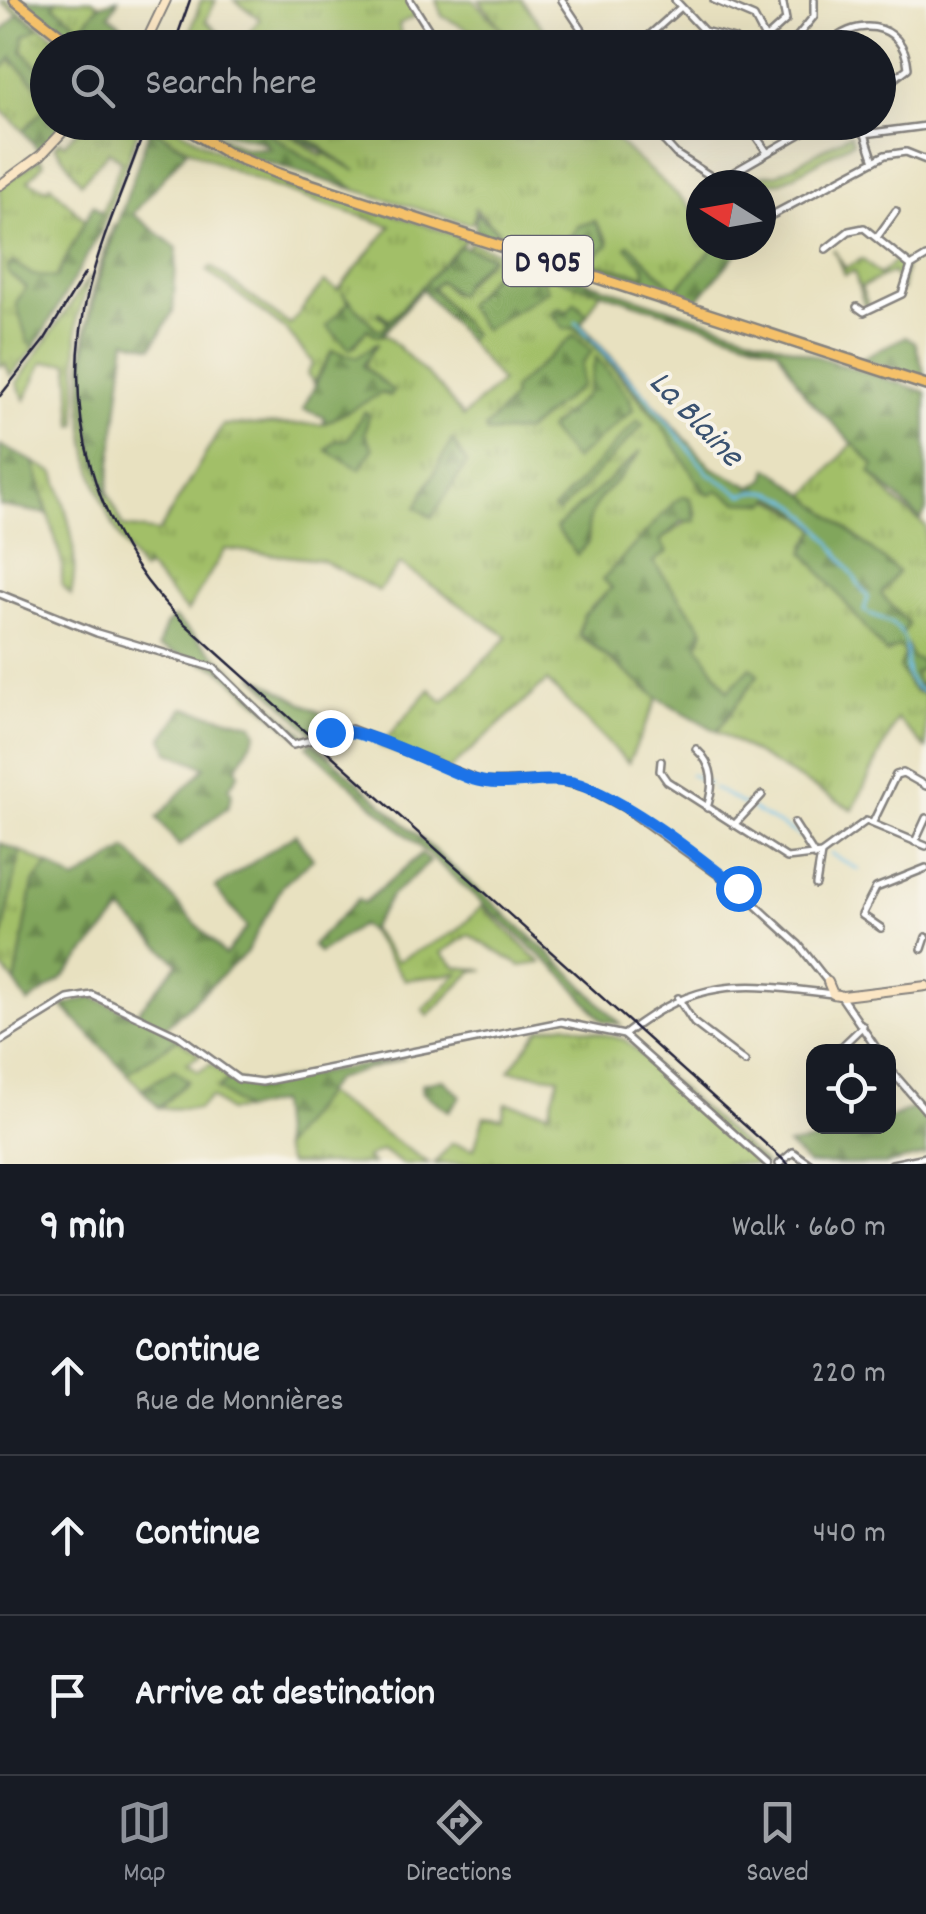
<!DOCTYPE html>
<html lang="en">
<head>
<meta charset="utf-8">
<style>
  :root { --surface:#171b24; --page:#20242c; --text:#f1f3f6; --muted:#9ea1a6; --line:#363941; --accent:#8c9099 }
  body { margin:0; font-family:Dekko,sans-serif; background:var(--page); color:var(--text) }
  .controls { position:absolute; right:30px; bottom:30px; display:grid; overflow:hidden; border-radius:20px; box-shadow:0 10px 40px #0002 }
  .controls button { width:90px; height:90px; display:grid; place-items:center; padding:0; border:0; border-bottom:2px solid var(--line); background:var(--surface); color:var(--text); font:50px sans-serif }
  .compass { position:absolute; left:686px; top:170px; width:90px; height:90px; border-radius:50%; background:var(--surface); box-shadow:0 10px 40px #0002; rotate:281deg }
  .stop { position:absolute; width:30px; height:30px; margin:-22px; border:8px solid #1a73e8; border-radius:50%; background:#fff }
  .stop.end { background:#1a73e8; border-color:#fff; box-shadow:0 2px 10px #0008 }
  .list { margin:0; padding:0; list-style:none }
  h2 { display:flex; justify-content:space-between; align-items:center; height:130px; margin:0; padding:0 40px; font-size:42px }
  h2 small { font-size:32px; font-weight:400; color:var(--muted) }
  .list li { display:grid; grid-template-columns:65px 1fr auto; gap:30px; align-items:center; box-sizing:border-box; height:160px; padding:0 40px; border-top:2px solid var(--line) }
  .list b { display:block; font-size:38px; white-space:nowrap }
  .list p { margin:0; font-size:32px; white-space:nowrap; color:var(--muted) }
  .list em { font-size:32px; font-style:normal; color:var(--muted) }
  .icon { flex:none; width:55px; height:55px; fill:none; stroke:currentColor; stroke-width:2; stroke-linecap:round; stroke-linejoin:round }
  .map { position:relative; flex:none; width:926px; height:1164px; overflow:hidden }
  .search { position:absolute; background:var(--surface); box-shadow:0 10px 40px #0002; left:30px; right:30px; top:30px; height:110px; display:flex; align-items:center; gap:25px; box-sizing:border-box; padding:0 35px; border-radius:55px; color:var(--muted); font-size:38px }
  .sheet { height:610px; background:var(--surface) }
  nav { display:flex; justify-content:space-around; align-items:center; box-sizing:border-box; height:140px; border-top:2px solid var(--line); background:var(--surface); font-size:28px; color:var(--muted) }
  nav a { display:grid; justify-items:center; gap:5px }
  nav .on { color:var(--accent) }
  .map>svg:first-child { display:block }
  .grass { fill:url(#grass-tufts); stroke:#627051; stroke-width:2.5 }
  .forest { fill:url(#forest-firs); stroke:#52644c; stroke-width:2.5 }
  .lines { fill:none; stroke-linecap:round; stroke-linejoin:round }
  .stream { stroke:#71c1ec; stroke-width:2.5 }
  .street-casing { stroke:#85827e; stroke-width:10 }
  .secondary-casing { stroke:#85827e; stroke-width:12 }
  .primary-casing { stroke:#85827e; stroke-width:14 }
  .street { stroke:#fff; stroke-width:5 }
  .secondary { stroke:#fbe6c4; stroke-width:8 }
  .primary { stroke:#f5c16b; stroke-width:9 }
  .rail { stroke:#22223b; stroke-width:2.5 }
  .route { stroke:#1a73e8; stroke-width:12 }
  .labels { text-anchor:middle; stroke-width:8; stroke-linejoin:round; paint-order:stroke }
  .shield { fill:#f7f3e8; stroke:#62616f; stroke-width:2.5 }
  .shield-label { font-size:30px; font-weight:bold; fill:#22223b }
  .water-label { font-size:35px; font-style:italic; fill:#3a5270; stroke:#f7f3e8 }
</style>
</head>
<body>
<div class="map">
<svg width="926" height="1164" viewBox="0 0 926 1164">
  <defs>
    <pattern id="grass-tufts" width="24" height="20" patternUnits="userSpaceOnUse" patternTransform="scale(2.5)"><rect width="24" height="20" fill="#a2bf67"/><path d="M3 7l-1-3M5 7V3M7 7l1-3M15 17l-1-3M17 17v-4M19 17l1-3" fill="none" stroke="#849b56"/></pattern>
    <pattern id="forest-firs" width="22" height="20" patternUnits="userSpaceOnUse" patternTransform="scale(2.5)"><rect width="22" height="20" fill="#81a65c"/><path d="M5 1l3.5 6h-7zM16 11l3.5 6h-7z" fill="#69874d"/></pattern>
  </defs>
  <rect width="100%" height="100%" fill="#f7f3e8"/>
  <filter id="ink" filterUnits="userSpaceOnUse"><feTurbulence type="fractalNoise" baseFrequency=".01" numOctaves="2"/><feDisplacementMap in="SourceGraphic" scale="20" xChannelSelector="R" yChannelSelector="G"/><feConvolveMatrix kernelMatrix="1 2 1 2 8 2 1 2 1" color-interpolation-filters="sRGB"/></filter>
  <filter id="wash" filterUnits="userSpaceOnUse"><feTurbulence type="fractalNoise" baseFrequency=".0048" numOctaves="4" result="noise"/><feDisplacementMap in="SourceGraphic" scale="40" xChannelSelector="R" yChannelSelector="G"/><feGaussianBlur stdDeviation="2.25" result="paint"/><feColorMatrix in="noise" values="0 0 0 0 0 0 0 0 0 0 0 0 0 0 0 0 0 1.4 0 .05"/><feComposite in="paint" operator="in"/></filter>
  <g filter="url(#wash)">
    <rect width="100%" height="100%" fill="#e8e1c0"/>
    <!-- grass -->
    <g class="grass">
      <polygon points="5,0 69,47 48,48 47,58 38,67 22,51 24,36 37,28 0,2"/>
      <polygon points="57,0 92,0 99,5 82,27 52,5"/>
      <polygon points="201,0 216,0 206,21 235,47 186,46"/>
      <polygon points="234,0 408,0 419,14 399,24 403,47 237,47 260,19"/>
      <polygon points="436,0 473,0 505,33 479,0 522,0 557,47 481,47 473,41 477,34 442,16"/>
      <polygon points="11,59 47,95 47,106 23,131 0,108 0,70"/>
      <polygon points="84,123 125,123 132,127 141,123 101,231 96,229 121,161 109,151 81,183 55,146 60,141 64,144"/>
      <path d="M152 123H169L237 162 467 239 390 320 379 312 388 322 383 329H376L342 292 349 302 334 319 355 346 368 328 377 336 386 335 440 387 463 417 501 382 467 340 472 334 432 287 440 281 454 295 489 260V254L467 248 470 242 509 256 466 305 538 271 602 290 587 315 575 302 567 313 560 308 552 314 589 339 716 490C763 496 781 497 817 529L805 547 887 653 900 645 905 654 900 668 914 691 926 695V749L897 719 853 810 717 731 758 675 750 668 728 691 697 645 703 629 653 562 659 541 697 515 690 499 604 579 613 587C598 601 580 613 579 635L658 698 628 763 547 681 448 771 380 746 430 689 443 702 508 637 400 564 379 591 321 560 225 549 187 612 143 562 146 569 142 571C63 468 70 338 114 224L92 301 96 464 123 527 159 532 223 425 324 424 381 393 390 396 393 391 362 366 378 343 358 357 332 351 314 383 307 374 313 363 286 330 207 271 211 267 290 325 324 282 338 290 391 226C306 199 226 174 150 127Z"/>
      <path d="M284 123H389L395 129 396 123H440L446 136 471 140 498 123H599C631 158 669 183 701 218V245H716L676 290 627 247 645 267V275L586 262 609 241 595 221 578 226 559 253 502 235 475 208 473 222 468 224 356 190 268 134 275 125 322 156 323 148Z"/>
      <polygon points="850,134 853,142 782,182 725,185 738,172 740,177 778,174"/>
      <polygon points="40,159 44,163 28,181 47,189 50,185 85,220 56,278 33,276 13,262 8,273 26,287 28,343 35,347 11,376 5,364 0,366 0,187"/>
      <polygon points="833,249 845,268 862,259 880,275 898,258 906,267 902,290 893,272 861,287 869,307 864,305 854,271 845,275"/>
      <polygon points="90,276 77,318 77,425 73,426 69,363 43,362 25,400 17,383"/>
      <polygon points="854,442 875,465 870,472 896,502 926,526 926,681 918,685 914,674 921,661 912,659 902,634 909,624 880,594 898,572 804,498"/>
      <path d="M34 462 55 473C67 512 81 553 71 595L62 585V563Z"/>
      <polygon points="20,851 49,865 33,883 15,983 0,965 0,950"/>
      <polygon points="482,906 541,963 521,966 469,935 441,953 456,967 485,970 473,971 428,1016 423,1010 458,973 405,980 369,931 371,929 397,961 457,931"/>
      <polygon points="566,1024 625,1040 765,1164 434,1164 452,1143 474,1149 484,1116 502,1118 506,1103 549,1112 559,1077 509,1071 540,1029"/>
      <polygon points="178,1039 200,1055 188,1063 198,1072 211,1064 230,1079 219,1088 244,1110 228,1111 211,1097 198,1109 159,1108 187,1080 174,1070 141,1089 127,1073"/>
      <polygon points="324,1093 430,1164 402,1164 382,1150 366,1158 373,1164 288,1164 282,1148"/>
    </g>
    <!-- forest -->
    <g class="forest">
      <polygon points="23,0 57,0 53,5 82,27 99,5 118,0 109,15 128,30 120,40 111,33 98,47 86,47"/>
      <polygon points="18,14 38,28 24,36 22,51 38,67 47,58 43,71 47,95 11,59 0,70 0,34"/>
      <polygon points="47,106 48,122 67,123 40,152 23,131"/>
      <path d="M210 123H284L356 171 275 125 269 134 356 190 251 157 203 136 205 129 243 148H270C258 133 227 141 210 123Z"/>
      <polygon points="440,123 498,123 471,140 465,137 455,141 446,136"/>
      <path d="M150 127 187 150 133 214 177 248 173 312 152 347 126 340 107 497C55 341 106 271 150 127Z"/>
      <polygon points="93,205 103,214 96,229 101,231 35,347 28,343 16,303 26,287 8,273 8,267 13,262 33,275 56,278"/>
      <polygon points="476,213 502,235 559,252 578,226 595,221 609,245 586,262 645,276 645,267 626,247 629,244 676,290 716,245 742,247 695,303 475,233"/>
      <polygon points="460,246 492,256 465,281 458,295 440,281 432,288 473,335 467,340 422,289 383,334 377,336 367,329 350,349 326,326 349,302 342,292 376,329 383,329 388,322 377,313 390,320"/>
      <polygon points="509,256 926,392 926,510 921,520 870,472 874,465 806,396 778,349 539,272 548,290 484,330 466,305"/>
      <path d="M575 302 587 315 581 323 711 467 752 487 765 479 768 468C780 471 879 556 898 572L881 594 909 624 902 634 912 658 921 661 923 668 914 674 918 685 926 684V695L910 687 900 668 905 654 900 646 886 653 804 552 817 529 791 506 772 497 767 503 738 502 717 490 711 495 704 493C668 433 630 372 575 328L564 329 552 313 560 307 567 312Z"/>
      <polygon points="574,335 592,351 582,364 581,386 526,431 487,433 485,429 512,399 513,389"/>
      <polygon points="905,337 915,342 926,379 860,359"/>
      <polygon points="377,343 363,366 393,391 391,395 382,393 324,424 324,417 303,409 332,351 357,357"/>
      <polygon points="596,357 629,396 633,410 574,460 548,429 587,394"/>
      <polygon points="364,412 369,414 365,434 373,449 360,469 326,450 335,441 348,439"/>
      <polygon points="638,420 643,425 558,513 554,509"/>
      <polygon points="452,440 467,463 432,517 416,507"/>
      <polygon points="0,445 34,462 47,514 0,506"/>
      <path d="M641 451C622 485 583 495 588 543L577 555 556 528Z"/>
      <polygon points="684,496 690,498 696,521 682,521 660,541 667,552 653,562 704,630 698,645 728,691 751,667 758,675 717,731 658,698 579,634 584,615 612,588 603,579 675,501"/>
      <polygon points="174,618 311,740 302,740 218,668 158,647 166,625"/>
      <polygon points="253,675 336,722 338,726 316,737"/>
      <polygon points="184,708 253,724 257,733 236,768 239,773 229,788 232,794 228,807 179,846 157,818 205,767 169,752 163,738"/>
      <polygon points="313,742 569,971 620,1024 603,1021 565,977 307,746"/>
      <polygon points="295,834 313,859 283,885 246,953 163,1029 178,1039 127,1073 62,1006 92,997 135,1015 178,963 122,911 62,979 28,1003 15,983 33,883 49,865 75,881 127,849 225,955 247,927 215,888"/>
      <polygon points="0,843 20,851 0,950"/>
      <polygon points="421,854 430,862 391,896 369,931 361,925 319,953 312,945 358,899 364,903"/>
      <polygon points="405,1058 335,1079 282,1148 278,1102 244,1110 218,1088 230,1079 252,1085"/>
      <polygon points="175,1070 188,1081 159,1108 141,1089"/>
      <polygon points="442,1079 461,1096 449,1111 423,1093 421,1084"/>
      <polygon points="918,1106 926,1114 926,1155 885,1164 808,1164 788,1145 819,1140 815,1128 845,1138 871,1127 888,1126 889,1119"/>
    </g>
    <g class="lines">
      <!-- stream -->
      <g class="stream">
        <path d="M576 322 648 398 708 473 743 495C798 471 842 564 868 597L864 611C873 616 887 619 895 626 920 648 890 679 926 693"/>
        <polyline points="690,774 709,784"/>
        <polyline points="714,788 744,805"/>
        <polyline points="752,809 802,837"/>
        <polyline points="831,854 859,870"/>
      </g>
    </g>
  </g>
  <g filter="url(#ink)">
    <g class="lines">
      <!-- street casing -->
      <g class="street-casing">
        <g id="street">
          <polyline points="410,0 436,41"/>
          <polyline points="562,0 594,48"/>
          <polyline points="675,0 704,31 734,39 746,48"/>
          <polyline points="714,0 754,17 765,38"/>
          <polyline points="635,48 681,7"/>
          <polyline points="755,48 786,20 783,4"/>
          <polyline points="788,48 814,16 814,0"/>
          <path d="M825 48C852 16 904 19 908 68L878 91"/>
          <polyline points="647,122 676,154 712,177"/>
          <polyline points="746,122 767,152"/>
          <polyline points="861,122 874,161"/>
          <polyline points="864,134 926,126"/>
          <polyline points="664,141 680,122"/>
          <polyline points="721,185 734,172 821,122"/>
          <polyline points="761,221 885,155 906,152 926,160"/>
          <polyline points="878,236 896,211"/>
          <polyline points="826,249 849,231 864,228 911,266"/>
          <polyline points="857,307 864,312 902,294 911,266 926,257"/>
          <polyline points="0,594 97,633 214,668 293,745 351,729 483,782 556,780 588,788 623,807 738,889 799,945 828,982"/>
          <path d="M696 749C715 766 714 785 707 808"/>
          <polyline points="661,761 660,771 667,781 787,858 821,854 866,821 926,846"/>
          <polyline points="873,822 896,775 903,773 926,786"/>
          <polyline points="794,823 815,856"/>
          <polyline points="734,825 762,795"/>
          <polyline points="915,842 926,818"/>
          <polyline points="816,885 821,854"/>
          <polyline points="881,928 862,915 876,888 926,868"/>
          <polyline points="922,949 926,937"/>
          <polyline points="678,998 694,1023 745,1062"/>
          <polyline points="842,998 879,1052"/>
          <polyline points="624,1035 768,1164"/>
          <path d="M0 1041 68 999 92 995 179 1036 238 1079 262 1082 561 1022 624 1035C699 976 742 983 833 994"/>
          <polyline points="836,1052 863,1026"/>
          <polyline points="888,1067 926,1111"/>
          <polyline points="779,1164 793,1152 810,1164"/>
          <polyline points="892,1164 926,1157"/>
        </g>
      </g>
      <!-- secondary casing -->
      <g class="secondary-casing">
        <g id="secondary">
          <polyline points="143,48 166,0"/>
          <polyline points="0,185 41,155 72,122"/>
          <polyline points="828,982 833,994 839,995"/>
          <polyline points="843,996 926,986"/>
        </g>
      </g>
      <!-- primary casing -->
      <g class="primary-casing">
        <g id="primary">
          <polyline points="15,0 76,48"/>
          <polyline points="176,122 229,154 279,174 926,385"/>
        </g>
      </g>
      <!-- street -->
      <use href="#street" class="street"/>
      <!-- secondary -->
      <use href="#secondary" class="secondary"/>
      <!-- primary -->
      <use href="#primary" class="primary"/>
      <!-- rail -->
      <g class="rail">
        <polyline points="173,48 190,0"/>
        <path d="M147 122C129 178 103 231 89 288 58 410 95 537 185 624L788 1164"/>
        <polyline points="0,396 45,339 85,273"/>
      </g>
    </g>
  </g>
  <g class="lines" filter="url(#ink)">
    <!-- route -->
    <path class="route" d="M330 732C358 723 439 768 472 779 510 791 549 771 586 787 640 810 692 852 738 888"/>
  </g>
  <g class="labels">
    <!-- shield labels -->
    <rect class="shield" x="503" y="236" width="90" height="50" rx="8"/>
    <g class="shield-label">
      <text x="548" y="271">D 905</text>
    </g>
    <!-- water labels -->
    <g class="water-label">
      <text transform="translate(698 417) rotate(46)" y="12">La Blaine</text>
    </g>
  </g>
</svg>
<div class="controls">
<button><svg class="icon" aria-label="locate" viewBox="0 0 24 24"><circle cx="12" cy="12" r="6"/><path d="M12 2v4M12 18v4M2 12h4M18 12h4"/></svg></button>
</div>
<svg class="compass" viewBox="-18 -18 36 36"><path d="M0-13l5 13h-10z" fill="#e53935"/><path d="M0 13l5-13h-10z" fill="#9ea1a6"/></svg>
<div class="stop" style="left:738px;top:888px"></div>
<div class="stop end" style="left:330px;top:732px"></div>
<div class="search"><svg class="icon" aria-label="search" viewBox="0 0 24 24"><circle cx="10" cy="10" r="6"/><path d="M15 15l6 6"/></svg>Search here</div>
</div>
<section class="sheet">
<h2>9 min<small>Walk · 660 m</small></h2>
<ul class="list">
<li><svg class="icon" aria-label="ahead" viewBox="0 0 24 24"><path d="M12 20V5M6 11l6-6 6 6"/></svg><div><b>Continue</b><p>Rue de Monnières</p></div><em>220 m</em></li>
<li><svg class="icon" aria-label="ahead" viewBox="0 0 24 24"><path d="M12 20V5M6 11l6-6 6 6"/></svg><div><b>Continue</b></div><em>440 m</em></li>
<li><svg class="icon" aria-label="arrive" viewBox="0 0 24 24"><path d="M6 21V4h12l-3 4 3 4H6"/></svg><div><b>Arrive at destination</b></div></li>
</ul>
</section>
<nav>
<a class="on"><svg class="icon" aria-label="map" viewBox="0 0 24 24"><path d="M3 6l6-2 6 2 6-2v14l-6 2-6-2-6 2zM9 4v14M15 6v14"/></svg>Map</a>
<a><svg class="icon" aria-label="directions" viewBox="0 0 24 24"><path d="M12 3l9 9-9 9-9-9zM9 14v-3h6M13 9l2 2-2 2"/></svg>Directions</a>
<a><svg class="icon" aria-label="saved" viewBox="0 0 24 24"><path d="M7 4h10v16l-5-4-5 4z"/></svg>Saved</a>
</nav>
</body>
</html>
